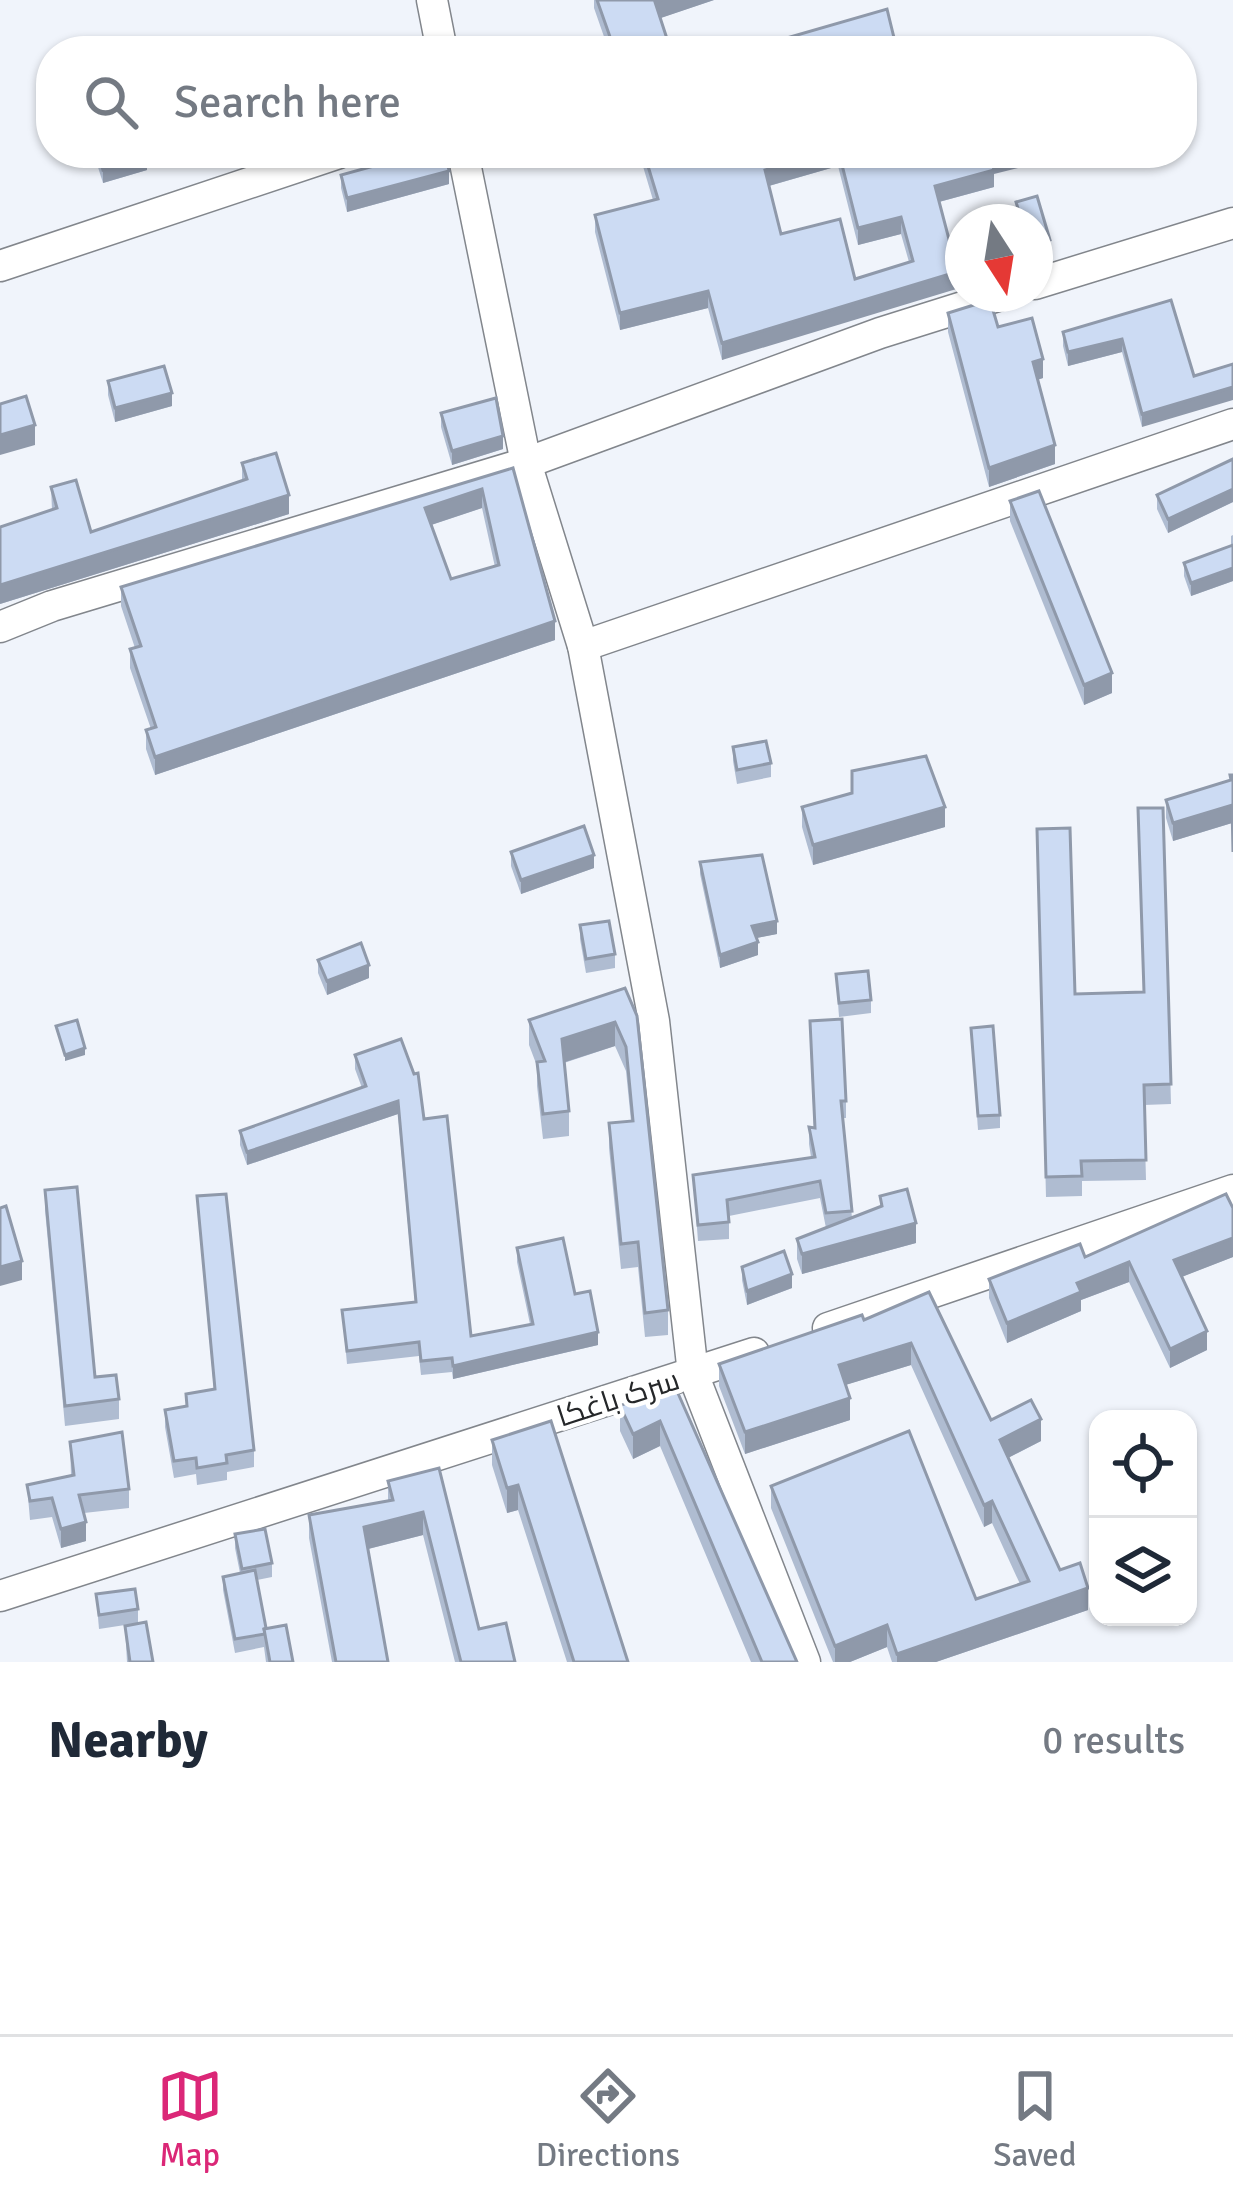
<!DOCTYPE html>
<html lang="en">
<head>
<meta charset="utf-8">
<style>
  :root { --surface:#fff; --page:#f6f6f7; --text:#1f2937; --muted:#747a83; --line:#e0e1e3; --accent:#db2777 }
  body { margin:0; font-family:Signika,Cairo,sans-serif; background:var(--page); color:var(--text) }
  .controls { position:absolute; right:36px; bottom:36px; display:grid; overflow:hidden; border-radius:24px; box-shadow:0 3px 9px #0004 }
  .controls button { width:108px; height:108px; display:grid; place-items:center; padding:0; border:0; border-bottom:3px solid var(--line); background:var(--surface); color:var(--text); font:60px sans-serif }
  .compass { position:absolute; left:945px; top:204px; width:108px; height:108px; border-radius:50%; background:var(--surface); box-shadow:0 3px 9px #0004; rotate:168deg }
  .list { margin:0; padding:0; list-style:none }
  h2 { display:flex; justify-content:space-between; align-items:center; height:156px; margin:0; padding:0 48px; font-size:51px }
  h2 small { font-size:39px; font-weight:400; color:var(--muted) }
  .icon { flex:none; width:66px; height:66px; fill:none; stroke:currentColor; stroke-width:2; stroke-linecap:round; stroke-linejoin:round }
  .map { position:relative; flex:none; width:1233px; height:1662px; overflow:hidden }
  .search { position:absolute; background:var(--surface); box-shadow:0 3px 9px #0004; left:36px; right:36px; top:36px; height:132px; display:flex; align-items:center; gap:30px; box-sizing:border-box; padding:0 42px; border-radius:48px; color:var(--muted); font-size:45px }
  .sheet { height:372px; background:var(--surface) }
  nav { display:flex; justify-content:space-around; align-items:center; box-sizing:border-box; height:168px; border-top:3px solid var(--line); background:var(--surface); font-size:33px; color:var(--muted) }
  nav a { display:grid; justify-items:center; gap:6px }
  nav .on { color:var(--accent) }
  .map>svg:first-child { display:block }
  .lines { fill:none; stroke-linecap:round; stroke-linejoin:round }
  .minor-casing { stroke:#82868c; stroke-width:33 }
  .minor { stroke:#fff; stroke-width:30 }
  .wall { fill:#afbcd1; fill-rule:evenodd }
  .shaded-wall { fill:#8f99aa }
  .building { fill:#ccdbf3; stroke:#8f99aa; stroke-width:3; fill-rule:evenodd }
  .labels { text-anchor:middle; stroke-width:9; stroke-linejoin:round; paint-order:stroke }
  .street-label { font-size:30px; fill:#252729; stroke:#fff }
</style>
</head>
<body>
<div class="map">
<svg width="1233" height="1662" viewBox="0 0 1233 1662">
  <rect width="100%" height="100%" fill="#f0f4fb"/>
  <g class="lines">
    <!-- minor casing -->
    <g class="minor-casing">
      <g id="minor">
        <polyline points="432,0 442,51"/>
        <polyline points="463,153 526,463 583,646 654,1021 693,1374 805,1662"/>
        <polyline points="0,266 339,153"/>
        <polyline points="1035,284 1233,223"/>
        <polyline points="0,627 52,606 526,463 880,333 1004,294"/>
        <polyline points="583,646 1233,424"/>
        <polyline points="828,1328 1233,1190"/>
        <polyline points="0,1596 754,1353"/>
      </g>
    </g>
    <!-- minor -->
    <use href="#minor" class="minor"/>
  </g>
  <!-- wall -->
  <g class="wall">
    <polygon points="594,0 714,0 660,18 671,51 609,51 594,8"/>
    <polygon points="96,153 146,153 147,170 103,183 96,161"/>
    <path d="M639 153H926L929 160 994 174V187L939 202 951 247 722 360 708 308 620 330 595 232V215L653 200ZM838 166 858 245 901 234 909 262 855 279 781 234 769 186Z"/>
    <polygon points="341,175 449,184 347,212 341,188"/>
    <polygon points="1171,300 1142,427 1122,352 1068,366 1063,346 1063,332"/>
    <polygon points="948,313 998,327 1043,378 1037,380 1055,464 989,487 948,332"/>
    <polygon points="108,381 172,406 115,422 108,395"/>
    <polygon points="441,413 503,449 452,465 441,427"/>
    <polygon points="1233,459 1233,502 1168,533 1157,509 1157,495"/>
    <polygon points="242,463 289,514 0,604 52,510 51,487 91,532 242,481"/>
    <path d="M513 468 555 640 155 775 146 749V730L151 729 130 668V649L135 648 121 606V587ZM482 508 495 567 451 579 431 525Z"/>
    <polygon points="1010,501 1112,693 1084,705 1010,521"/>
    <polygon points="1233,535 1233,581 1191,596 1184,576 1184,563 1231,546 1231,536"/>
    <polygon points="733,747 771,763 771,777 737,784 733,761"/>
    <polygon points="1166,800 1232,823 1173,841 1166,818"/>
    <polygon points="802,807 945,827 813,865 802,827"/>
    <polygon points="1163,808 1171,1104 1144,1105 1146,1180 1082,1181 1082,1196 1046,1197 1037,829 1075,994 1143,992"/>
    <polygon points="511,852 594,868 521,894 511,866"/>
    <polygon points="700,862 777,934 756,938 758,955 720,968 700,874"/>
    <polygon points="580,925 615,954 615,968 586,973 580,939"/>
    <polygon points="318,960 369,978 327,995 318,973"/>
    <polygon points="836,974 871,1000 871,1013 839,1017"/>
    <polygon points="625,988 668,1310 668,1335 645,1337 638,1267 621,1269 609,1148 609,1123 631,1121 626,1071 615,1046 564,1063 569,1111 569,1136 543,1139 537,1086 537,1066 529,1045 529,1020"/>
    <polygon points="971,1028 1000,1115 1000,1128 978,1130"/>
    <polygon points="810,1038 846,1101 846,1118 843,1118 852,1218 880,1207 880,1196 916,1243 802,1274 797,1259 797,1239 826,1228 820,1198 729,1216 729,1239 698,1241 693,1175 811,1157 809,1144 809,1127 814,1128"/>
    <polygon points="355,1055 424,1119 471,1336 530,1324 517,1262 517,1248 575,1294 598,1345 453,1379 452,1372 421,1375 419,1356 347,1364 342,1310 415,1302 398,1114 247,1165 240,1145 240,1131 362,1088 355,1069"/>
    <polygon points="45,1190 95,1377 119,1399 119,1419 65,1426 45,1210"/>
    <polygon points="197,1196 254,1450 254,1467 227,1472 227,1480 197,1485 196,1474 174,1478 165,1427 165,1410 186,1406 186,1394 214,1390"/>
    <polygon points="1085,1257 1233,1257 1181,1277 1207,1350 1170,1368 1129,1282 1081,1300 1081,1311 1007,1343 989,1298 989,1279"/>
    <polygon points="742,1267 792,1288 747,1305 742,1280"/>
    <polygon points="929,1292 991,1420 1041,1441 1008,1458 1060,1570 1088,1610 936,1662 892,1662 887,1647 850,1662 833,1662 771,1508 771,1486 976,1599 1020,1584 992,1523 984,1527 911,1365 845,1385 850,1420 745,1454 719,1386 719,1364 864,1320"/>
    <polygon points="673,1382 797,1662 751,1662 660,1446 633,1459 620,1431 620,1406"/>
    <polygon points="492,1440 628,1662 567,1662 518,1510 507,1513 492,1465"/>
    <polygon points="70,1442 129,1489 129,1508 84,1513 86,1541 61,1548 52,1517 30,1520 27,1485 71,1475"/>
    <polygon points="439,1468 479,1629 515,1662 455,1662 423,1535 368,1549 388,1662 332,1662 309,1538 309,1515 388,1501 388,1481"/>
    <polygon points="235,1534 272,1563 272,1577 257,1580 266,1628 293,1662 266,1662 264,1647 235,1653 223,1590 223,1577 240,1573 235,1548"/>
    <polygon points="96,1594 138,1609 138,1623 99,1629"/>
    <polygon points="125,1626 153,1662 127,1662"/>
  </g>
  <!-- shaded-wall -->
  <g class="shaded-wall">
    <polygon points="662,0 714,0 655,20 655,2"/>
    <polygon points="824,153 838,153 838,166 765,187 765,170"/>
    <polygon points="1010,153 1078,153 994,174 994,187 935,203 935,186 991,158"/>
    <polygon points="147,156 147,170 103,183 103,170"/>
    <polygon points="449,171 449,184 347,212 347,198"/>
    <polygon points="901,217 901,234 858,245 858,228"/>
    <polygon points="1050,240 1050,253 1035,258 1035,244"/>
    <polygon points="963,270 963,287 722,360 722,343"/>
    <polygon points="708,291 708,308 620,330 620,313"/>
    <polygon points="1122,339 1122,352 1068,366 1068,352"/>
    <polygon points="1043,359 1043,378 1033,381 1033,362"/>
    <polygon points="1233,387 1233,400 1142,427 1142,414"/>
    <polygon points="172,393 172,406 115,422 115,408"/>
    <polygon points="35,425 35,445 0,455 0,435"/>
    <polygon points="503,436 503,449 452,465 452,451"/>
    <polygon points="1055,445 1055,464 989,487 989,468"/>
    <polygon points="482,489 482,508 425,527 425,508"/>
    <polygon points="1233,489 1233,502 1168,533 1168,519"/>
    <polygon points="289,495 289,514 0,604 0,585"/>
    <polygon points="1233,568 1233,581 1191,596 1191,583"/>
    <polygon points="555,621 555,640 155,775 155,757"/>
    <polygon points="1112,673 1112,693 1084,705 1084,685"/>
    <polygon points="1232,805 1232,823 1173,841 1173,823"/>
    <polygon points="945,807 945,827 813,865 813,845"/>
    <polygon points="594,855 594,868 521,894 521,880"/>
    <polygon points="777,921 777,934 752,939 752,926"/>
    <polygon points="758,942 758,955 720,968 720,955"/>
    <polygon points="369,965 369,978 327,995 327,981"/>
    <polygon points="615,1022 615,1046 562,1063 562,1039"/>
    <polygon points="85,1048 85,1055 65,1061 65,1055"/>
    <polygon points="398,1101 398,1114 247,1165 247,1152"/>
    <polygon points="916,1223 916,1243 802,1274 802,1254"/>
    <polygon points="1233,1238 1233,1257 1174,1280 1174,1260"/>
    <polygon points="22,1261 22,1280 0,1286 0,1267"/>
    <polygon points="1129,1262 1129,1282 1081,1300 1081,1311 1007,1343 1007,1323 1077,1283"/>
    <polygon points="792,1274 792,1288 747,1305 747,1291"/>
    <polygon points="1207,1331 1207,1350 1170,1368 1170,1349"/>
    <polygon points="598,1332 598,1345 453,1379 453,1366"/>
    <polygon points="911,1343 911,1365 839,1387 839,1365"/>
    <polygon points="850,1398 850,1420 745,1454 745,1432"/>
    <polygon points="1041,1419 1041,1441 1000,1462 1000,1440"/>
    <polygon points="660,1421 660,1446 633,1459 633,1434"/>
    <polygon points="518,1485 518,1510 507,1513 507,1488"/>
    <polygon points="992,1501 992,1523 984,1527 984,1505"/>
    <polygon points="423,1512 423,1535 364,1550 364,1527"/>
    <polygon points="86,1522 86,1541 61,1548 61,1529"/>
    <polygon points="1088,1588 1088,1610 936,1662 897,1662 897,1654"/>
    <polygon points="887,1625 887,1647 850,1662 835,1662 835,1646"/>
  </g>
  <!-- building -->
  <g class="building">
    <polygon points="597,0 662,0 655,2 671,51 615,51"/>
    <polygon points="887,9 897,50 912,45 914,51 794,51 790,37"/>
    <polygon points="98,153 146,153 147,156 103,170"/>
    <polygon points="421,153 446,153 449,171 347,198 341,175"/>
    <polygon points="644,153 824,153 765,170 781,234 840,219 855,279 913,261 901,217 858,228 839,153 926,153 929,160 956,153 1010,153 991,158 994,170 935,186 951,247 963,244 963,270 722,343 708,291 620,313 595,215 658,199"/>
    <polygon points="1037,196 1050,240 1035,244 1035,222 1022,222 1016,202"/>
    <polygon points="990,300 998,327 1032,318 1043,359 1033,362 1055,445 989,468 948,313"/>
    <polygon points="1171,300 1194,376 1233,364 1233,387 1142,414 1122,339 1068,352 1063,332"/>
    <polygon points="164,366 172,393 115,408 108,381"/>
    <polygon points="26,396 35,425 0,435 0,404"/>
    <polygon points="496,398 503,436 452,451 441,413"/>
    <polygon points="276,453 289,495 0,585 0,527 57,508 51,487 76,480 91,532 247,479 242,463"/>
    <polygon points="1233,459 1233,489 1168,519 1157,495"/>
    <path d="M513 468 555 621 155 757 146 730 156 727 130 649 141 646 121 587ZM482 489 499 565 451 579 425 508Z"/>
    <polygon points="1039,491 1112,673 1084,685 1010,501"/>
    <polygon points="1233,545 1233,568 1191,583 1184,563"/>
    <polygon points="766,741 771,763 737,770 733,747"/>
    <polygon points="926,756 945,807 813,845 802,807 852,793 852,771"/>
    <polygon points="1230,775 1233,775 1233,852 1232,805 1173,823 1166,800 1231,780"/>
    <polygon points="1138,808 1163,808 1171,1084 1144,1085 1146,1160 1081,1161 1082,1176 1046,1177 1037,829 1070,828 1075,994 1144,992"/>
    <polygon points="584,826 594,855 521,880 511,852"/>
    <polygon points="762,855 777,921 752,926 758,942 720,955 700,862"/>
    <polygon points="609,921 615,954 586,959 580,925"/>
    <polygon points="361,943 369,965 327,981 318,960"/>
    <polygon points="868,971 871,1000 839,1003 836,974"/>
    <polygon points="625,988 637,1016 668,1310 645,1313 638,1242 621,1244 609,1123 633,1121 626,1047 615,1022 562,1039 569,1111 543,1114 537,1062 545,1061 529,1020"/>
    <polygon points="842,1019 846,1101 841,1101 852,1211 826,1213 820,1181 727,1200 729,1222 698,1225 693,1175 815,1157 809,1127 815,1128 810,1021"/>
    <polygon points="77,1020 85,1048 65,1055 56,1026"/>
    <polygon points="993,1026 1000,1115 978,1116 971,1028"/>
    <polygon points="401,1039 414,1074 418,1073 424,1119 447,1116 471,1336 533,1324 517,1248 563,1238 575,1294 590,1291 598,1332 453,1366 452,1358 421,1361 419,1342 347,1351 342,1310 416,1302 398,1101 247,1152 240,1131 366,1086 355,1055"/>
    <polygon points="77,1187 95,1377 116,1375 119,1399 65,1406 45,1190"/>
    <polygon points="907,1189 916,1223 802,1254 797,1239 882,1206 880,1196"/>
    <polygon points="226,1194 254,1450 226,1455 227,1463 197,1468 196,1458 174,1461 165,1410 187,1406 186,1394 215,1389 197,1196"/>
    <polygon points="1226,1194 1233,1208 1233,1238 1174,1260 1207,1331 1170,1349 1129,1262 1077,1283 1081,1292 1007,1323 989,1279 1080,1244 1085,1257"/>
    <polygon points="6,1206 22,1261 0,1267 0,1208"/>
    <polygon points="784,1251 792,1274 747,1291 742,1267"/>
    <polygon points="929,1292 991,1420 1031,1400 1041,1419 1000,1440 1060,1570 1080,1563 1088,1588 897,1654 887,1625 835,1646 771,1486 909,1431 976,1599 1029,1581 992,1501 984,1505 911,1343 839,1365 850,1398 745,1432 719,1364 862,1315 864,1320"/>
    <polygon points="673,1382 797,1662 762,1662 660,1421 633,1434 620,1406"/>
    <polygon points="551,1421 628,1662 574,1662 518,1485 507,1488 492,1440"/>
    <polygon points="122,1432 129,1489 79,1495 86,1522 61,1529 52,1498 30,1501 27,1485 74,1475 70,1442"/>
    <polygon points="439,1468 479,1629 506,1623 515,1662 461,1662 423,1512 364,1527 388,1662 336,1662 309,1515 393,1500 388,1481"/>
    <polygon points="265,1529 272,1563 242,1569 235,1534"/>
    <polygon points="255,1570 266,1628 264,1629 265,1634 235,1639 223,1577"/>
    <polygon points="135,1589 138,1609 99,1615 96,1594"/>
    <polygon points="146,1622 153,1662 130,1662 125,1626"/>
    <polygon points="286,1625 293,1662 270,1662 264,1629"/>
  </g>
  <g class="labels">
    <!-- street labels -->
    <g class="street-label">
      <text transform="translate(618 1398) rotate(-18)" y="10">سرک باغکا</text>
    </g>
  </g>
</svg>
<div class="controls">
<button><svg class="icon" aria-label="locate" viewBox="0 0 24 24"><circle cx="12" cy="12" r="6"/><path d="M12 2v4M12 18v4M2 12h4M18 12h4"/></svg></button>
<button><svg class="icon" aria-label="layers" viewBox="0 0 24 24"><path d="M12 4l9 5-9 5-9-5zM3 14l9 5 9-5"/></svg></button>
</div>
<svg class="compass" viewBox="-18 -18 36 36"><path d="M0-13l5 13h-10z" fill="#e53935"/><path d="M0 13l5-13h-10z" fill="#747a83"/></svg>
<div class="search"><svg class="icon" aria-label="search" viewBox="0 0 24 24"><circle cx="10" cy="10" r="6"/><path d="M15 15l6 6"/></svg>Search here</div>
</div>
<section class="sheet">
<h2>Nearby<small>0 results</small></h2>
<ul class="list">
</ul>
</section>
<nav>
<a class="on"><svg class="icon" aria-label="map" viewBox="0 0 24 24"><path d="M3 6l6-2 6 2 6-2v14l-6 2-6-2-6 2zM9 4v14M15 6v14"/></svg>Map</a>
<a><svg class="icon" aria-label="directions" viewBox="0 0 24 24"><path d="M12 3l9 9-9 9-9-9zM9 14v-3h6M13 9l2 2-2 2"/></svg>Directions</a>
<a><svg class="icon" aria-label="saved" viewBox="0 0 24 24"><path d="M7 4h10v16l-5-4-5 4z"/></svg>Saved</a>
</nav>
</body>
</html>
